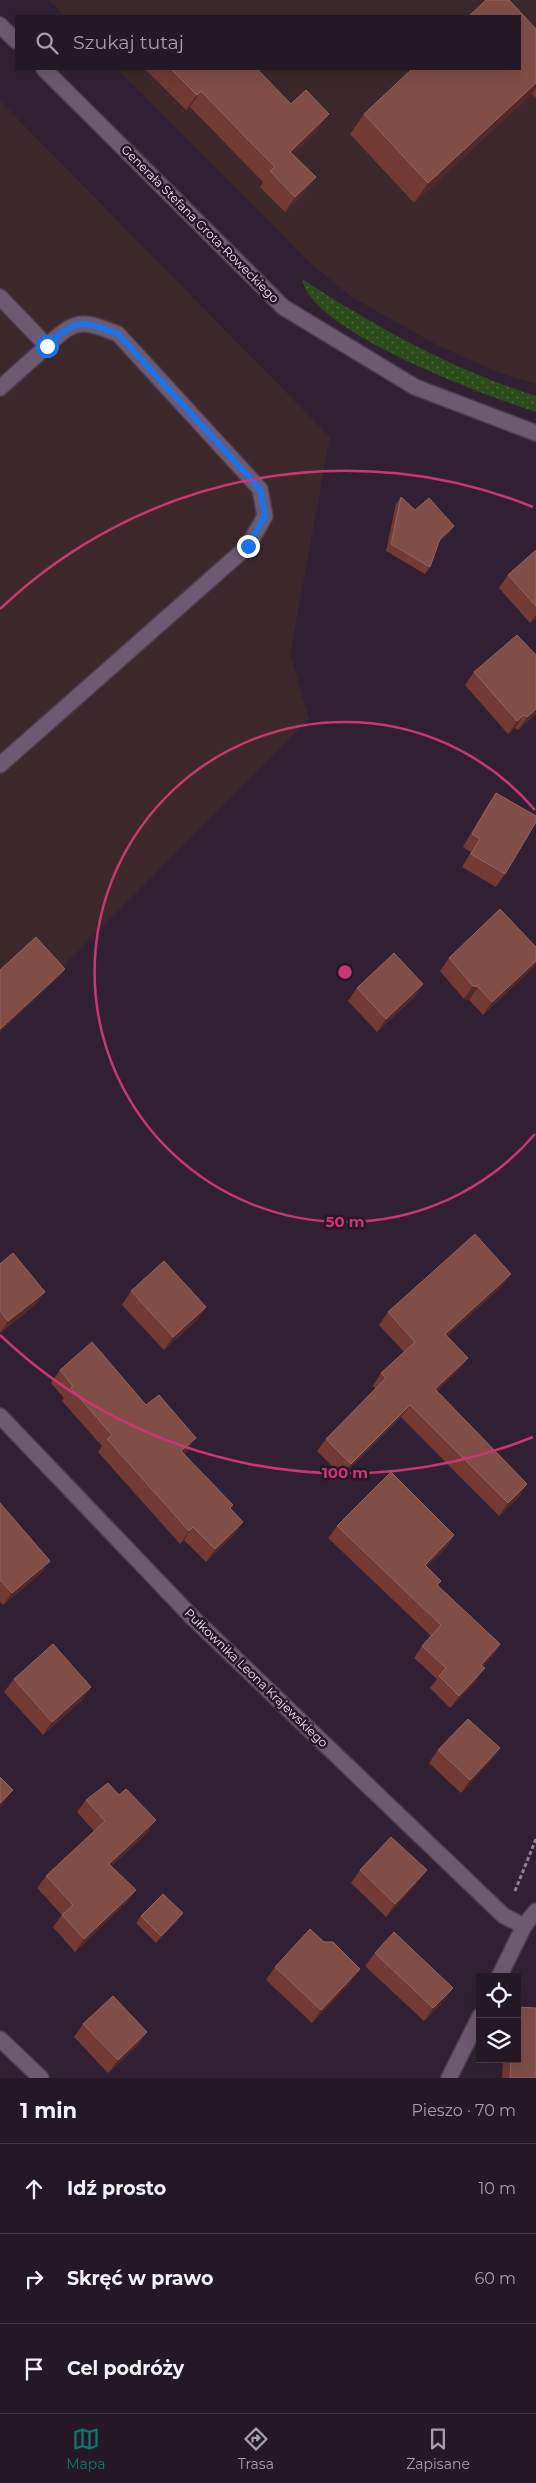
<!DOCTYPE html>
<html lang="pl">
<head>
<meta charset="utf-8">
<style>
  :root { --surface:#251826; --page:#2d212e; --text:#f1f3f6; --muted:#a3a0a7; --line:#423743; --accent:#0f766e }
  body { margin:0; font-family:Montserrat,sans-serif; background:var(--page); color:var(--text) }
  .controls { position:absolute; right:15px; bottom:15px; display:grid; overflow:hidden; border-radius:0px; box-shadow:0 5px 20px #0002 }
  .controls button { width:45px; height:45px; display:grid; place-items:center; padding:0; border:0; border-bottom:1px solid var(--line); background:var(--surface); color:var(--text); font:25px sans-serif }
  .stop { position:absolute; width:15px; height:15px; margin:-11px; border:4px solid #1a73e8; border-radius:50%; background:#fff }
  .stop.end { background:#1a73e8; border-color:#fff; box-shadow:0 1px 5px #0008 }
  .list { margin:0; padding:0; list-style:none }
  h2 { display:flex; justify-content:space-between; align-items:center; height:65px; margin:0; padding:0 20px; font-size:21px }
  h2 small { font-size:16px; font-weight:400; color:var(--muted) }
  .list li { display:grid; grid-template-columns:32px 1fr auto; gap:15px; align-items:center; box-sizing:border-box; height:90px; padding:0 20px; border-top:1px solid var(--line) }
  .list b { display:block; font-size:19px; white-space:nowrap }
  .list em { font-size:16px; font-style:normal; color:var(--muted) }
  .icon { flex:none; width:28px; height:28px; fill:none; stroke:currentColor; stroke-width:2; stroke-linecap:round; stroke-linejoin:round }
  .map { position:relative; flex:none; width:536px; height:2078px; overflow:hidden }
  .search { position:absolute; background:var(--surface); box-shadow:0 5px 20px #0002; left:15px; right:15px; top:15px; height:55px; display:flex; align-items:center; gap:12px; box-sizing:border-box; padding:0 18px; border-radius:0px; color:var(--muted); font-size:19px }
  .sheet { height:335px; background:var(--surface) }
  nav { display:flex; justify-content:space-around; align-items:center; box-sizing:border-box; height:70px; border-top:1px solid var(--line); background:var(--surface); font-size:14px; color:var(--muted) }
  nav a { display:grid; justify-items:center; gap:2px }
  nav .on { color:var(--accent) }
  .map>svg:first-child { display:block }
  .industrial { fill:#3c282a }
  .grass { fill:url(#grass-dots) }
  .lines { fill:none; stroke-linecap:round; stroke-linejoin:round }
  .minor-casing { stroke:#4d3e4f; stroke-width:18 }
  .path { stroke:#8e8090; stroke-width:3; stroke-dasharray:4 2.5; stroke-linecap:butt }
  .minor { stroke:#6e5a70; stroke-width:15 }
  .wall { fill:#723a32 }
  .shaded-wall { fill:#522829 }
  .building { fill:#804d47; stroke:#926562 }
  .route { stroke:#1a73e8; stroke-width:6 }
  .ring { fill:none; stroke:#c93772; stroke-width:2.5 }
  .labels { text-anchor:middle; stroke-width:5; stroke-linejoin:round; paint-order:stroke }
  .street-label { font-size:12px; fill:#f3e7f4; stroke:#271629 }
  .centre { fill:#c93772; stroke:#271629; stroke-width:2.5 }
  .ring-label { font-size:15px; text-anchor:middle; font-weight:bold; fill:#c93772; stroke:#271629; stroke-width:5; stroke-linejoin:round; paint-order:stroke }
</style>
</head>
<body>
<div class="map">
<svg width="536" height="2078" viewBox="0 0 536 2078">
  <defs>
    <pattern id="grass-dots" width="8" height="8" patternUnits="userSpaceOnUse" patternTransform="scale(1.25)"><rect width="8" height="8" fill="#2b4c1a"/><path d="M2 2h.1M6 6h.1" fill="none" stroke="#4a663c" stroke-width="1.8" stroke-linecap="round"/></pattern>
  </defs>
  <rect width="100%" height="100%" fill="#312033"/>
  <!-- industrial -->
  <g class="industrial">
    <polygon points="49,0 536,0 536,384 500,373 439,346 352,297 310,263 117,69 520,69 520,16 65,16"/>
    <polygon points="0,101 330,437 290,654 309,719 0,1030"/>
  </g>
  <!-- grass -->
  <path class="grass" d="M302 279C376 327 451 369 536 396V412C487 396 311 332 302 279Z"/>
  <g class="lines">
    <!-- minor casing -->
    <g class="minor-casing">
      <g id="minor">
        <polyline points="0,25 16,41"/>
        <polyline points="44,69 283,307 415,387 536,433"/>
        <polyline points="0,297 47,346 0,388"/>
        <path d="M0 765 248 546 265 516 260 489 118 334C82 320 76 318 47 346"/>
        <polyline points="0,1416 192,1617 504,1916 524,1926"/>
        <polyline points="499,1977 524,1926 536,1911"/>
        <polyline points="0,2039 41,2078"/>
        <polyline points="449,2078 480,2016"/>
      </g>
    </g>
    <!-- path -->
    <polyline class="path" points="515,1891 536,1839"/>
    <!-- minor -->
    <use href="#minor" class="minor"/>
  </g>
  <!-- wall -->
  <g class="wall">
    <polygon points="536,29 536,98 532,94 414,203 350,134 364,114"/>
    <polygon points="147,69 257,69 291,104 318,129 293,154 316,177 305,192 285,212 260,187 263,182 190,107 186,110 146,70"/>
    <polygon points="401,497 415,510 454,526 449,533 438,543 430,567 425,574 386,551 396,504"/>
    <polygon points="536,550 536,618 530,623 499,588 508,575"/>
    <polygon points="536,655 536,714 518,730 515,728 508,734 465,685 474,672"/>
    <polygon points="496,793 505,874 496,887 462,867 471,852 463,847 487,806"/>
    <polygon points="536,947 536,964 534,967 483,1015 469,1000 464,999 440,971 449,958"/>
    <polygon points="423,984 414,997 377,1032 348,1001 357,988"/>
    <polygon points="0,1264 45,1292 35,1305 0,1333"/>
    <polygon points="502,1286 447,1336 468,1358 459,1370 437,1391 527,1484 519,1497 499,1516 401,1417 342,1476 317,1451 326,1439 376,1389 373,1386 381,1373 404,1352 379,1325 388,1312"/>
    <polygon points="131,1291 206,1307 197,1320 164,1350 122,1305"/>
    <polygon points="60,1370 146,1405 187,1451 184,1454 230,1509 243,1522 234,1535 206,1562 184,1540 180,1544 98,1452 102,1446 62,1401 64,1398 51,1383"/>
    <polygon points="0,1503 50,1561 41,1573 3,1605 0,1602"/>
    <polygon points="337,1526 454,1535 446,1548 426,1567 441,1581 437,1586 500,1644 492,1657 483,1666 476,1681 450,1708 430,1688 437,1679 414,1658 422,1646 431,1636 328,1538"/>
    <polygon points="14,1679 91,1687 82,1700 43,1735 4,1692"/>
    <polygon points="438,1750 491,1761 461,1793 429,1763"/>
    <polygon points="86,1800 147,1833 111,1866 136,1890 127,1902 75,1952 53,1927 62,1915 37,1888 46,1876 94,1831 77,1812"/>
    <polygon points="360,1870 417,1883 386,1917 351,1883"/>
    <polygon points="141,1916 178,1920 156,1943 136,1923"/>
    <polygon points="375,1953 453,1988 444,2001 424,2021 365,1966"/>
    <polygon points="275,1967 351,1982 312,2023 266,1980"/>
    <polygon points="83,2024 138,2045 108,2073 74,2037"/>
    <polygon points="503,2059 517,2059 536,2078 502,2078"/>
  </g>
  <!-- shaded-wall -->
  <g class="shaded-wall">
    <polygon points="536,83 536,88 532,94 414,203 428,183"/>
    <polygon points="201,91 190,107 186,110 197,95"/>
    <polygon points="329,114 318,129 280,167 290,152"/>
    <polygon points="316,177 305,192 285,212 295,197"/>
    <polygon points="454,526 449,533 435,546 440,539"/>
    <polygon points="536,615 536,618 530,623"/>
    <polygon points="536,709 536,714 518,730 527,717"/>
    <polygon points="524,715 515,728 508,734 517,721"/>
    <polygon points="536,961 536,964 534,967 483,1015 492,1002"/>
    <polygon points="65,969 60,976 0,1032 0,1029"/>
    <polygon points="423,984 414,997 377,1032 386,1019"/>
    <polygon points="473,986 478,987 469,1000 464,999"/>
    <polygon points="511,1274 502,1286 436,1346 445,1334"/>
    <polygon points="45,1292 35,1305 0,1333 8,1321"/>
    <polygon points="206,1307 197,1320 164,1350 173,1337"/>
    <polygon points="468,1358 459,1370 426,1402 435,1389"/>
    <polygon points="410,1405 401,1417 342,1476 351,1464"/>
    <polygon points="196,1438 187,1451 172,1464 181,1451"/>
    <polygon points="527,1484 519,1497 499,1516 508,1503"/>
    <polygon points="243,1522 234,1535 206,1562 215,1549"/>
    <polygon points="193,1527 184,1540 180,1544 189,1531"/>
    <polygon points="454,1535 446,1548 416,1577 425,1565"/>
    <polygon points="50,1561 41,1573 3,1605 12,1593"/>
    <polygon points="500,1644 492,1657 473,1677 481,1665"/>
    <polygon points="485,1668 476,1681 450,1708 459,1696"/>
    <polygon points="91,1687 82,1700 43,1735 52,1722"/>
    <polygon points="500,1748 491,1761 461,1793 470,1780"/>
    <polygon points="13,1790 0,1808 0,1803"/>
    <polygon points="156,1820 147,1833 100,1877 109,1864"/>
    <polygon points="427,1870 417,1883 386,1917 395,1904"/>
    <polygon points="136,1890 127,1902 75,1952 84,1939"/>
    <polygon points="183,1913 178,1920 156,1943 161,1936"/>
    <polygon points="360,1969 351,1982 312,2023 321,2010"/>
    <polygon points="453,1988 444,2001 424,2021 433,2008"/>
    <polygon points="147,2032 138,2045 108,2073 118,2060"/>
  </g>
  <!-- building -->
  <g class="building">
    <polygon points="486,0 509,0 536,29 536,83 428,183 364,114 412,69 520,69 520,16 469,16"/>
    <polygon points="171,69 257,69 291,104 306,90 329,114 290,152 316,177 295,197 270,171 275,167 251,143 201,91 197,95"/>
    <polygon points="401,497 415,510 429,498 454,526 440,539 430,567 391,544"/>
    <polygon points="536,550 536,606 508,575"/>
    <polygon points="517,635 536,655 536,709 527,717 524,715 517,721 474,672"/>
    <polygon points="496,793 536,816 536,822 505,874 471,854 480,839 472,834"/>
    <polygon points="500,909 536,947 536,961 492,1002 478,987 473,986 449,958"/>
    <polygon points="36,937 65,969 0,1029 0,970"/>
    <polygon points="394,953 423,984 386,1019 357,988"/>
    <polygon points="475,1234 511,1274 445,1334 468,1358 435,1389 527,1484 508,1503 410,1405 351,1464 326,1439 386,1378 381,1373 415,1342 388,1312"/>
    <polygon points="13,1253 45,1292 8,1321 0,1311 0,1264"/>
    <polygon points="164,1261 206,1307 173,1337 131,1291"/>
    <polygon points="92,1342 146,1405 159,1395 196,1438 181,1451 233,1505 230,1508 243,1522 215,1549 193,1527 189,1531 107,1439 112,1435 71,1388 73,1386 60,1370"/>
    <polygon points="391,1472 454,1535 425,1565 441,1581 437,1585 500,1644 481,1665 485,1668 459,1696 439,1676 446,1668 422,1646 441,1625 337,1526"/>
    <polygon points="0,1503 50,1561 12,1593 0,1580"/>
    <polygon points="53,1644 91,1687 52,1722 14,1679"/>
    <polygon points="468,1719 500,1748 470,1780 438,1750"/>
    <polygon points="0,1777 13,1790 0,1803"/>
    <polygon points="108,1783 119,1795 126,1789 156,1820 109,1864 136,1890 84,1939 62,1915 73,1905 46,1876 105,1821 86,1800"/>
    <polygon points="391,1837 427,1870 395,1904 360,1870"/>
    <polygon points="163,1894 183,1913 161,1936 141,1916"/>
    <polygon points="310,1929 324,1942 333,1942 360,1969 321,2010 275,1967"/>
    <polygon points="394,1932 453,1988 433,2008 375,1953"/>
    <polygon points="113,1996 147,2032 118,2060 83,2024"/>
    <polygon points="517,2007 536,2008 536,2078 510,2078 511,2059 517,2059"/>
  </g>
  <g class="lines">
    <!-- route -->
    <path class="route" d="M47 346C76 318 82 320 118 334L260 489 265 516 248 546"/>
  </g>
  <!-- distance rings -->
  <g class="ring">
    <path d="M535 1134A250 250 0 1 1 535 810"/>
    <path d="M533 1437A501 501 0 0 1 0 1335M0 609A501 501 0 0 1 533 507"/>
  </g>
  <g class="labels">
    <!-- street labels -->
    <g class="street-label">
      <text transform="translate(200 224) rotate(45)" y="4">Generała Stefana Grota-Roweckiego</text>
      <text transform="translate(256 1678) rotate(44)" y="4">Pułkownika Leona Krajewskiego</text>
    </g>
  </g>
  <circle cx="345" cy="972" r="8" class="centre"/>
  <g class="ring-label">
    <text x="345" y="1227">50 m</text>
    <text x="345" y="1478">100 m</text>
  </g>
</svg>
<div class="controls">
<button><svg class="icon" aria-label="locate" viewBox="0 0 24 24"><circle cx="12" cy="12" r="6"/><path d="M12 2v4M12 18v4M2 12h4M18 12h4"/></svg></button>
<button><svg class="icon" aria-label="layers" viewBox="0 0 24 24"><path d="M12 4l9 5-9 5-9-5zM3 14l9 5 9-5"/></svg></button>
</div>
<div class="stop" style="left:47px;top:346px"></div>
<div class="stop end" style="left:248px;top:546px"></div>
<div class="search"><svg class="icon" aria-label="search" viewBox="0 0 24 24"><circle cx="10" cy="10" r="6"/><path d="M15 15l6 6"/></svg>Szukaj tutaj</div>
</div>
<section class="sheet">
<h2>1 min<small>Pieszo · 70 m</small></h2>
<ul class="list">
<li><svg class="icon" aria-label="ahead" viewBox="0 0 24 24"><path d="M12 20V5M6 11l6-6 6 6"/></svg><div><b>Idź prosto</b></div><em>10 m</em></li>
<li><svg class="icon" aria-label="right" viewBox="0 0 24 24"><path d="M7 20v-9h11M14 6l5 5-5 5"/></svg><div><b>Skręć w prawo</b></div><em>60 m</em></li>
<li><svg class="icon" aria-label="arrive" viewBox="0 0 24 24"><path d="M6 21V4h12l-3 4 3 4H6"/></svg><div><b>Cel podróży</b></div></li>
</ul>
</section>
<nav>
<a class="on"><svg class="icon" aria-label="map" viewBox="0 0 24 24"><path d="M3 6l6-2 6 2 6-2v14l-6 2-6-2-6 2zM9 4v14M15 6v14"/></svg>Mapa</a>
<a><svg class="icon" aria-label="directions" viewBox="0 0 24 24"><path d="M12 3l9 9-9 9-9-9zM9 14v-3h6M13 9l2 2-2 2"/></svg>Trasa</a>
<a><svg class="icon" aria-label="saved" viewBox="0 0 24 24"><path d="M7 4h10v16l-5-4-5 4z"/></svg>Zapisane</a>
</nav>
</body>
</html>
